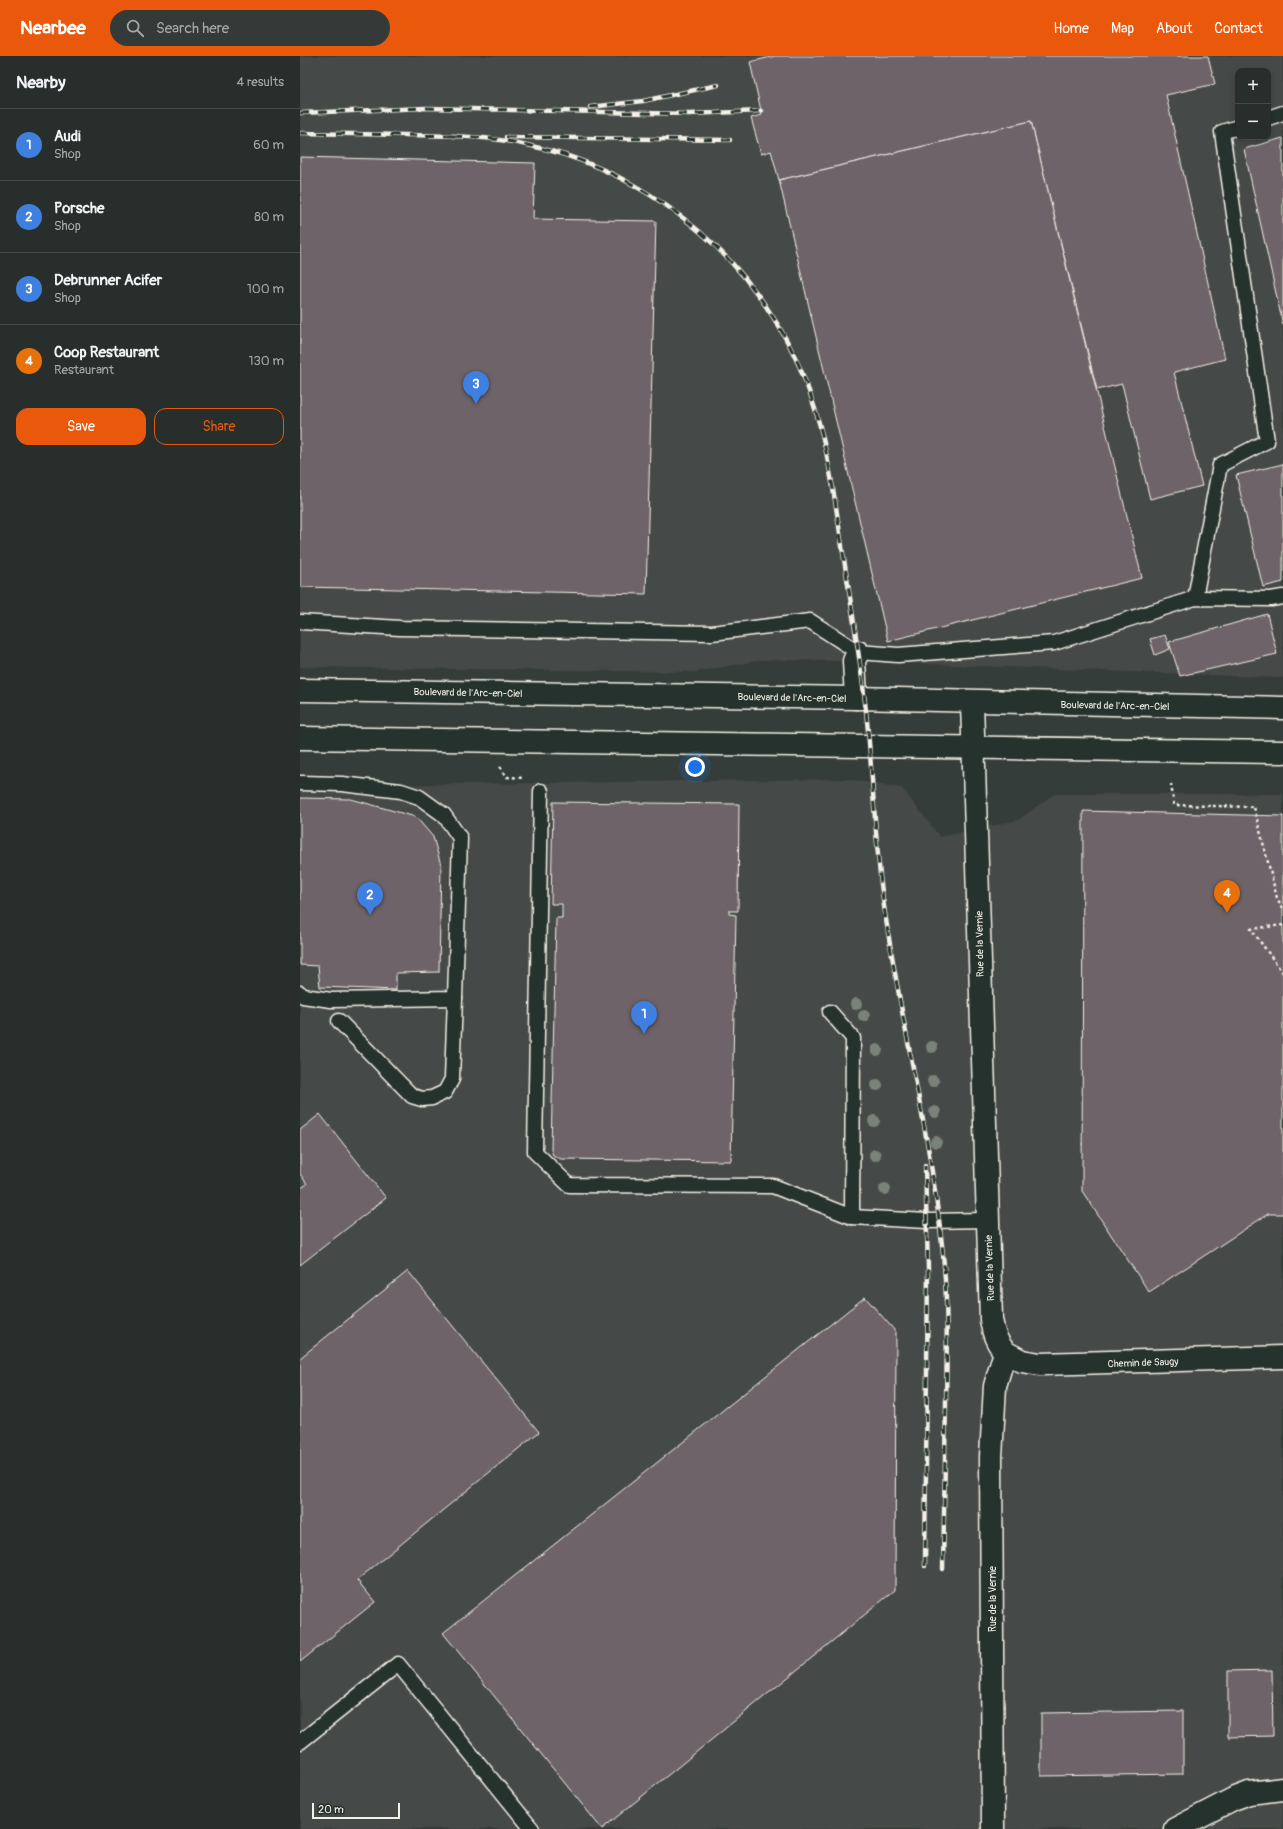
<!DOCTYPE html>
<html lang="en">
<head>
<meta charset="utf-8">
<style>
  :root { --surface:#272e2b; --page:#333a37; --text:#f1f3f6; --muted:#a4a8a9; --line:#434a47; --accent:#ea580c }
  body { margin:0; font-family:Pangolin,sans-serif; background:var(--page); color:var(--text) }
  .controls { position:absolute; right:12px; top:12px; display:grid; overflow:hidden; border-radius:8px; box-shadow:0 2px 6px #0003 }
  .controls button { width:36px; height:36px; display:grid; place-items:center; padding:0; border:0; border-bottom:1px solid var(--line); background:var(--surface); color:var(--text); font:20px sans-serif }
  .scale { position:absolute; left:12px; bottom:10px; width:88px; box-sizing:border-box; padding-left:4px; border:2px solid #f4f1e8; border-top:0; font-size:11px; line-height:14px; white-space:nowrap; color:#f4f1e8; -webkit-text-stroke:3px #26332d; paint-order:stroke }
  .you { position:absolute; left:395px; top:711px; width:14px; height:14px; margin:-10px; border:3px solid #fff; border-radius:50%; background:#1a73e8; box-shadow:0 0 0 6px #1a73e833 }
  .badge { display:grid; place-items:center; width:26px; height:26px; border-radius:50%; background:var(--accent); color:#fff; font-size:13px; font-weight:700 }
  .pin { position:absolute; translate:-50% -33px; filter:drop-shadow(0 1px 2px #0008) }
  .pin::after { content:''; position:absolute; top:21px; width:14px; height:12px; background:inherit; clip-path:polygon(0 0,100% 0,50% 100%) }
  .list { margin:0; padding:0; list-style:none }
  h2 { display:flex; justify-content:space-between; align-items:center; height:52px; margin:0; padding:0 16px; font-size:17px }
  h2 small { font-size:13px; font-weight:400; color:var(--muted) }
  .list li { display:grid; grid-template-columns:26px 1fr auto; gap:12px; align-items:center; box-sizing:border-box; height:72px; padding:0 16px; border-top:1px solid var(--line) }
  .list b { display:block; font-size:15px; white-space:nowrap }
  .list p { margin:0; font-size:13px; white-space:nowrap; color:var(--muted) }
  .list em { font-size:13px; font-style:normal; color:var(--muted) }
  .actions { display:flex; gap:8px; padding:12px 16px }
  .actions a { flex:1; padding:9px 0; border:1px solid var(--accent); border-radius:12px; text-align:center; font-size:14px; color:var(--accent) }
  .actions .main { background:var(--accent); color:#fff }
  .icon { flex:none; width:22px; height:22px; fill:none; stroke:currentColor; stroke-width:2; stroke-linecap:round; stroke-linejoin:round }
  .map { position:relative; flex:none; width:983px; height:1773px; overflow:hidden }
  header { display:flex; align-items:center; gap:24px; box-sizing:border-box; height:56px; padding:0 20px; background:var(--accent); color:#fff }
  header strong { font-size:19px }
  nav { display:flex; gap:22px; margin-inline-start:auto; font-size:14px }
  .search { width:280px; height:36px; background:var(--page); display:flex; align-items:center; gap:10px; box-sizing:border-box; padding:0 14px; border-radius:22px; color:var(--muted); font-size:15px }
  main { display:flex }
  aside { flex:1; background:var(--surface) }
  .map>svg:first-child { display:block }
  .built { fill:#454947; fill-rule:evenodd }
  .building { fill:#6e6469; stroke:#f4f1e8 }
  .lines { fill:none; stroke-linecap:round; stroke-linejoin:round }
  .service-casing { stroke:#f4f1e8; stroke-width:17 }
  .minor-casing { stroke:#f4f1e8; stroke-width:25 }
  .tertiary-casing { stroke:#f4f1e8; stroke-width:25 }
  .secondary-casing { stroke:#f4f1e8; stroke-width:25 }
  .path { stroke:#f4f1e8; stroke-width:2.5; stroke-dasharray:3 3; stroke-linecap:butt }
  .service { stroke:#26332d; stroke-width:14 }
  .minor { stroke:#26332d; stroke-width:22 }
  .tertiary { stroke:#26332d; stroke-width:22 }
  .secondary { stroke:#26332d; stroke-width:22 }
  .rail-casing { stroke:#f4f1e8; stroke-width:4.5 }
  .rail { stroke:#26332d; stroke-width:3; stroke-dasharray:9; stroke-linecap:butt }
  .tree { fill:#798379 }
  .labels { text-anchor:middle; stroke-width:4; stroke-linejoin:round; paint-order:stroke }
  .street-label { font-size:10px; fill:#f4f1e8; stroke:#26332d }
</style>
</head>
<body>
<header>
<strong>Nearbee</strong>
<div class="search"><svg class="icon" aria-label="search" viewBox="0 0 24 24"><circle cx="10" cy="10" r="6"/><path d="M15 15l6 6"/></svg>Search here</div>
<nav><a>Home</a><a>Map</a><a>About</a><a>Contact</a></nav>
</header>
<main>
<aside>
<h2>Nearby<small>4 results</small></h2>
<ul class="list">
<li><span class="badge" style="background:#3f7fe0">1</span><div><b>Audi</b><p>Shop</p></div><em>60 m</em></li>
<li><span class="badge" style="background:#3f7fe0">2</span><div><b>Porsche</b><p>Shop</p></div><em>80 m</em></li>
<li><span class="badge" style="background:#3f7fe0">3</span><div><b>Debrunner Acifer</b><p>Shop</p></div><em>100 m</em></li>
<li><span class="badge" style="background:#e8710a">4</span><div><b>Coop Restaurant</b><p>Restaurant</p></div><em>130 m</em></li>
</ul>
<div class="actions"><a class="main">Save</a><a>Share</a></div>
</aside>
<div class="map">
<svg width="983" height="1773" viewBox="0 0 983 1773">
  <rect width="100%" height="100%" fill="#343d39"/>
  <filter id="ink" filterUnits="userSpaceOnUse"><feTurbulence type="fractalNoise" baseFrequency=".025" numOctaves="2"/><feDisplacementMap in="SourceGraphic" scale="8" xChannelSelector="R" yChannelSelector="G"/><feConvolveMatrix kernelMatrix="1 2 1 2 8 2 1 2 1" color-interpolation-filters="sRGB"/></filter>
  <g filter="url(#ink)">
    <!-- built -->
    <g class="built">
      <path d="M0 0H983V622L554 605 463 604 395 616 0 611ZM938 15H968V81H938Z"/>
      <polygon points="546,723 602,732 640,781 718,764 754,738 983,738 983,1773 0,1773 0,730"/>
    </g>
    <!-- building -->
    <g class="building">
      <polygon points="475,0 908,0 915,28 866,39 925,303 874,316 902,430 850,443 822,328 797,334 731,65 479,124 471,95 461,98 451,62 462,59 450,6"/>
      <polygon points="731,65 842,522 588,585 479,124"/>
      <polygon points="983,82 983,269 944,93"/>
      <polygon points="0,101 235,107 233,163 356,165 346,538 0,531"/>
      <polygon points="983,408 983,526 963,531 936,419"/>
      <polygon points="967,558 977,598 880,620 869,586"/>
      <polygon points="865,579 870,593 855,599 850,583"/>
      <polygon points="0,742 51,743 116,761 133,781 141,809 139,916 96,917 96,934 20,931 18,910 0,909"/>
      <polygon points="253,746 439,748 438,855 429,855 429,858 436,859 431,1105 261,1103 253,1099 251,1094 256,862 262,862 262,848 251,848"/>
      <polygon points="783,755 983,760 983,1158 968,1158 849,1236 782,1135"/>
      <polygon points="20,1058 86,1142 0,1209 0,1133 7,1128 0,1118 0,1074"/>
      <polygon points="108,1215 239,1376 57,1524 75,1546 0,1606 0,1302"/>
      <polygon points="565,1241 596,1276 595,1534 302,1773 143,1577"/>
      <polygon points="972,1614 973,1680 928,1681 928,1615"/>
      <polygon points="883,1655 883,1718 741,1720 741,1657"/>
    </g>
    <g class="lines">
      <!-- service casing -->
      <g class="service-casing">
        <g id="service">
          <polyline points="968,62 983,57"/>
          <polyline points="895,542 920,409 967,385 922,76 938,71"/>
          <polyline points="0,566 100,572 412,577 510,565 558,596 598,599 754,587 895,542 971,543 983,541"/>
          <polyline points="0,727 42,728 101,735 119,741 144,759 160,782 155,942 31,944 3,940 0,937"/>
          <polyline points="241,735 235,1096 269,1129 473,1130 552,1161 627,1165 688,1164"/>
          <polyline points="530,956 553,982 552,1161"/>
          <polyline points="39,965 112,1040 122,1043 132,1042 145,1036 152,1023 155,942"/>
          <polyline points="0,1686 98,1608 232,1773"/>
        </g>
      </g>
      <!-- minor casing -->
      <g class="minor-casing">
        <g id="minor">
          <polyline points="556,642 554,605 558,596"/>
          <polyline points="705,1296 722,1305 740,1308 983,1301"/>
          <polyline points="875,1773 933,1743 949,1737 983,1733"/>
        </g>
      </g>
      <!-- tertiary casing -->
      <g class="tertiary-casing">
        <path id="tertiary" d="M672 646 691 1263C693 1276 696 1286 705 1296L695 1330 691 1401 693 1773"/>
      </g>
      <!-- secondary casing -->
      <g class="secondary-casing">
        <g id="secondary">
          <polyline points="0,634 556,642 983,652"/>
          <polyline points="0,682 983,696"/>
        </g>
      </g>
      <!-- path -->
      <g class="path">
        <polyline points="200,711 207,721 224,722"/>
        <polyline points="871,728 874,749 954,751 977,842 983,853"/>
        <polyline points="983,869 951,873 983,917"/>
      </g>
      <!-- service -->
      <use href="#service" class="service"/>
      <!-- minor -->
      <use href="#minor" class="minor"/>
      <!-- tertiary -->
      <use href="#tertiary" class="tertiary"/>
      <!-- secondary -->
      <use href="#secondary" class="secondary"/>
      <!-- rail casing -->
      <g class="rail-casing">
        <g id="rail">
          <polyline points="290,51 343,45 418,29"/>
          <polyline points="0,57 126,52 389,58 461,55"/>
          <polyline points="0,77 158,80"/>
          <path d="M153 80C178 81 202 83 227 89 328 110 418 174 473 261 521 336 530 411 543 497 551 547 559 596 565 646 572 706 574 767 581 828 596 949 629 1067 642 1189 648 1241 647 1294 646 1347 645 1402 644 1457 643 1513"/>
          <polyline points="206,81 430,84"/>
          <polyline points="625,1510 628,1212 625,1110"/>
        </g>
      </g>
      <!-- rail -->
      <use href="#rail" class="rail"/>
    </g>
    <!-- trees -->
    <g class="tree">
      <circle cx="556" cy="948" r="6"/>
      <circle cx="564" cy="960" r="6"/>
      <circle cx="632" cy="991" r="6"/>
      <circle cx="577" cy="994" r="6"/>
      <circle cx="633" cy="1025" r="6"/>
      <circle cx="577" cy="1029" r="6"/>
      <circle cx="635" cy="1056" r="6"/>
      <circle cx="574" cy="1065" r="6"/>
      <circle cx="636" cy="1086" r="6"/>
      <circle cx="575" cy="1099" r="6"/>
      <circle cx="585" cy="1133" r="6"/>
    </g>
  </g>
  <g class="labels">
    <!-- street labels -->
    <g class="street-label">
      <text transform="translate(168 636) rotate(1)" y="4">Boulevard de l'Arc-en-Ciel</text>
      <text transform="translate(492 641) rotate(1)" y="4">Boulevard de l'Arc-en-Ciel</text>
      <text transform="translate(815 649) rotate(1)" y="4">Boulevard de l'Arc-en-Ciel</text>
      <text transform="translate(679 888) rotate(-91)" y="4">Rue de la Vernie</text>
      <text transform="translate(689 1212) rotate(-92)" y="4">Rue de la Vernie</text>
      <text transform="translate(843 1306) rotate(-2)" y="4">Chemin de Saugy</text>
      <text transform="translate(692 1543) rotate(-90)" y="4">Rue de la Vernie</text>
    </g>
  </g>
</svg>
<div class="controls">
<button>+</button>
<button>−</button>
</div>
<div class="scale">20 m</div>
<div class="you"></div>
<div class="pin badge" style="left:344px;top:978px;background:#3f7fe0">1</div>
<div class="pin badge" style="left:70px;top:859px;background:#3f7fe0">2</div>
<div class="pin badge" style="left:176px;top:348px;background:#3f7fe0">3</div>
<div class="pin badge" style="left:927px;top:857px;background:#e8710a">4</div>
</div>
</main>
</body>
</html>
